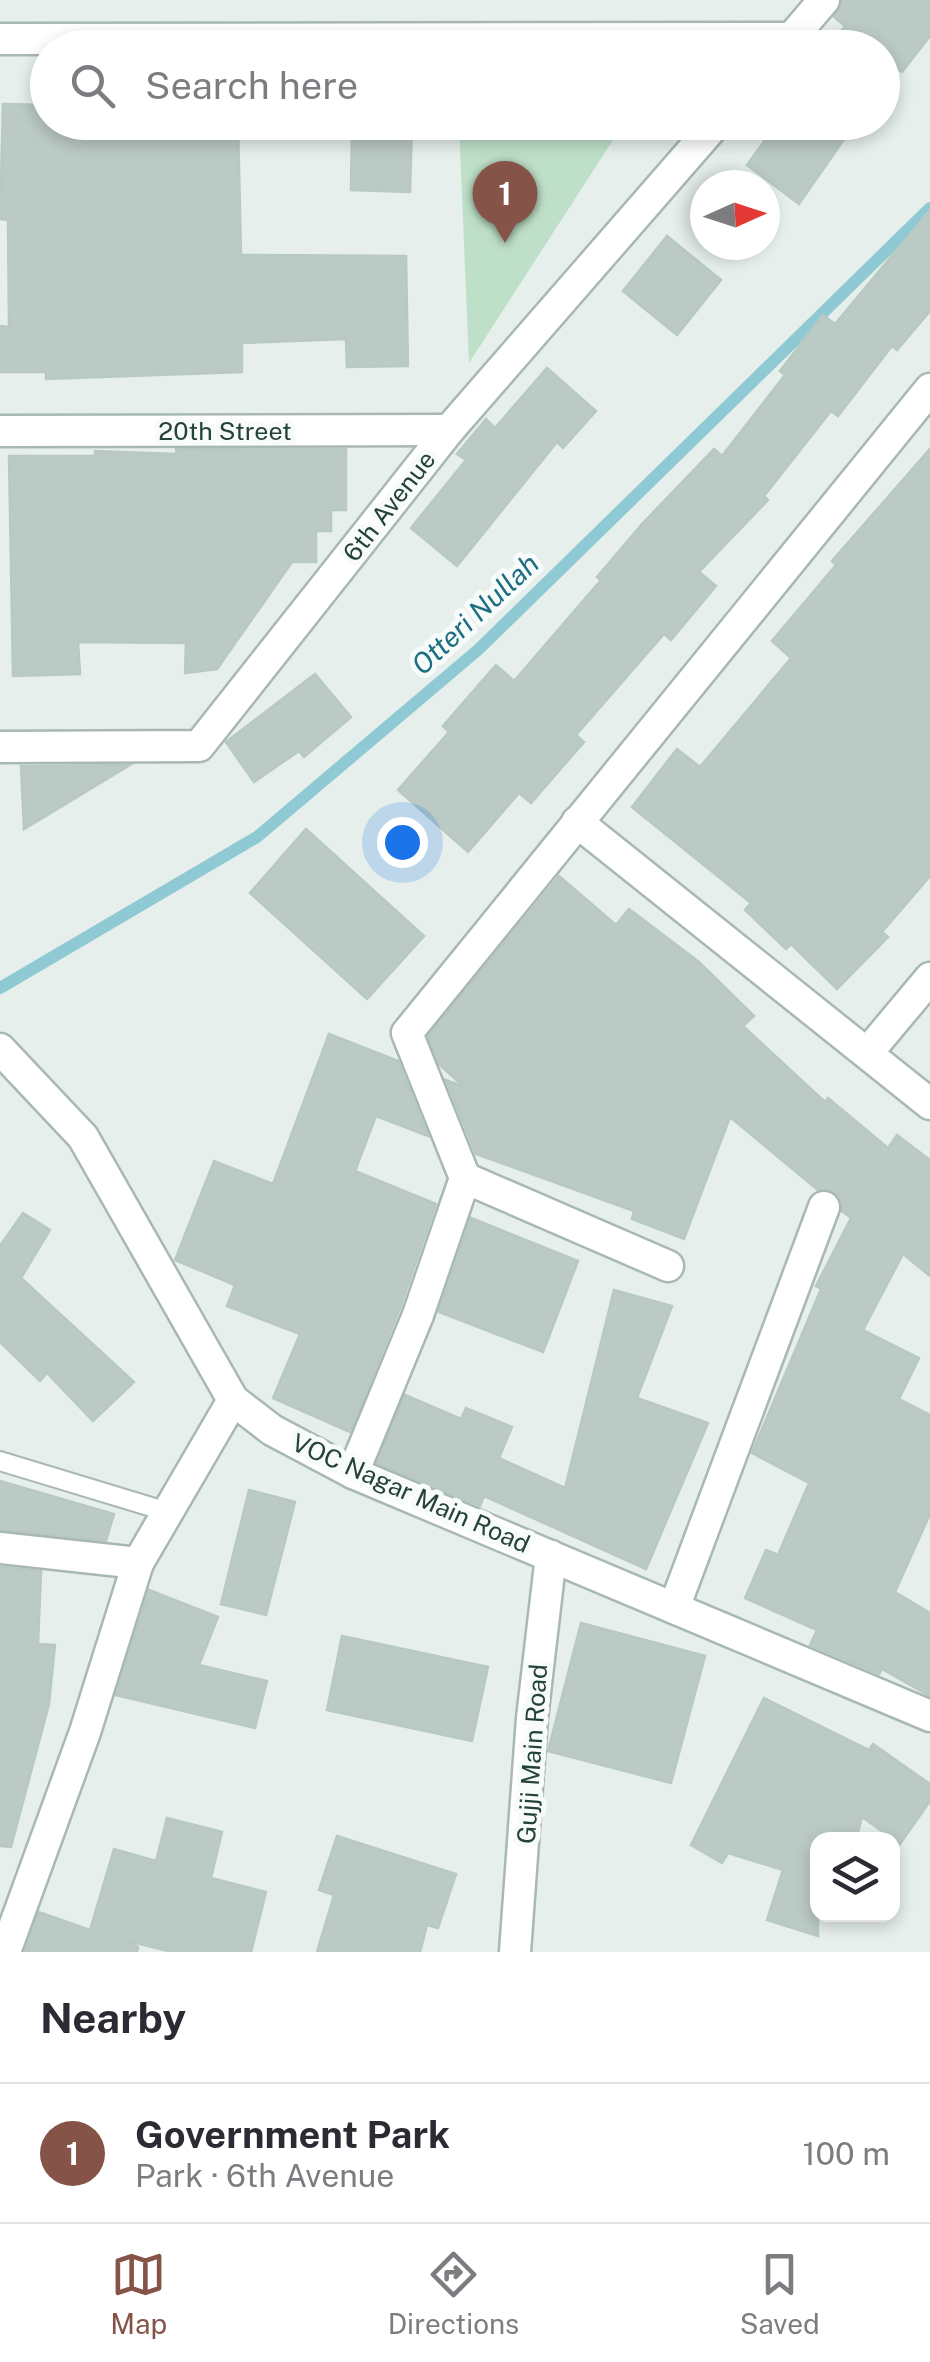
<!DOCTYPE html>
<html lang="en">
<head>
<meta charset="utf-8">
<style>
  :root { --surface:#fff; --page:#f7f7f7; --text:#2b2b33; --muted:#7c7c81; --line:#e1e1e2; --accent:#855347 }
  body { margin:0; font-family:"Public Sans",sans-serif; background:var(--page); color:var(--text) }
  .controls { position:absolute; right:30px; bottom:30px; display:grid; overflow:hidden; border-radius:20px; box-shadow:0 5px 15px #0003 }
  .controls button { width:90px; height:90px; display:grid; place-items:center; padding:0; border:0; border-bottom:2px solid var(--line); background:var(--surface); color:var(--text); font:50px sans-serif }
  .compass { position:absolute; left:690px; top:170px; width:90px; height:90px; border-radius:50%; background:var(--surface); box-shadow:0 5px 15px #0003; rotate:87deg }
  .you { position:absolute; left:402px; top:842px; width:35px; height:35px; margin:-25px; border:8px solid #fff; border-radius:50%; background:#1a73e8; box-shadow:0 0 0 15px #1a73e833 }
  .badge { display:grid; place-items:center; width:65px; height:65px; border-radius:50%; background:var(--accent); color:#fff; font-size:32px; font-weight:700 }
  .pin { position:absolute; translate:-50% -82px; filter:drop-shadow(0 2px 5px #0008) }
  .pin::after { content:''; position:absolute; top:52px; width:35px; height:30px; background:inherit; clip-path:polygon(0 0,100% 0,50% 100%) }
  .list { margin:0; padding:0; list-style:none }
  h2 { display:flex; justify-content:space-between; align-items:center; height:130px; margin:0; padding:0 40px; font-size:42px }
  h2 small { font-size:32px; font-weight:400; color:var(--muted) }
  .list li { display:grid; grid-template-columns:65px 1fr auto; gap:30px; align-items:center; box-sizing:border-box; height:140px; padding:0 40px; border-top:2px solid var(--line) }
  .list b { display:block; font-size:38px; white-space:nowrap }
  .list p { margin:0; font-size:32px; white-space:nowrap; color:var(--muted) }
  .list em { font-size:32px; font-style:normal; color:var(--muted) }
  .icon { flex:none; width:55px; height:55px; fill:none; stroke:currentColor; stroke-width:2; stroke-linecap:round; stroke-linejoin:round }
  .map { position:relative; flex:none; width:930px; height:1952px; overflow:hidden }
  .search { position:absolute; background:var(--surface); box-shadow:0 5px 15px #0003; left:30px; right:30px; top:30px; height:110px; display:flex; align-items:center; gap:25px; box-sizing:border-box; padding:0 35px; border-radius:55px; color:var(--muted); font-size:38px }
  .sheet { height:270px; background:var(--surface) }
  nav { display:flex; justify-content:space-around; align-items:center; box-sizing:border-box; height:140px; border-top:2px solid var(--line); background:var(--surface); font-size:28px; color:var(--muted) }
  nav a { display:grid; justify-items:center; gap:5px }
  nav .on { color:var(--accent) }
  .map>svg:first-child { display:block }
  .green { fill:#bfe0c8 }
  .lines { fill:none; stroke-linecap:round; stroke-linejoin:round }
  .stream { stroke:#8ec9d4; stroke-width:12 }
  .building { fill:#bbcac4; stroke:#b8c9c2; stroke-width:2.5 }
  .service-casing { stroke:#a8b8b2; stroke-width:22 }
  .minor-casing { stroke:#a8b8b2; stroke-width:35 }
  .service { stroke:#fff; stroke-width:18 }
  .minor { stroke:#fff; stroke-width:30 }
  .labels { text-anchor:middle; stroke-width:10; stroke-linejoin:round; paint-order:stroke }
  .street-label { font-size:25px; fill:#24423a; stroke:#f7fbf9 }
  .water-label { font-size:28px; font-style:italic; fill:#1c6f80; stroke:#f7fbf9 }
</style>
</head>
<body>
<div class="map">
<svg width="930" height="1952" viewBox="0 0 930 1952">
  <rect width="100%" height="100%" fill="#e6efeb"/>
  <!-- green -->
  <polygon class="green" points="459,123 624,123 469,363"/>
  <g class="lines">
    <!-- stream -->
    <polyline class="stream" points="0,988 257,837 479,649 930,208"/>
  </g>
  <!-- building -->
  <g class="building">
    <polygon points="842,0 930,0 930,36 902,72 882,56 882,48 827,48 845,26 834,17"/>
    <polygon points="3,104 48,105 48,122 105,122 105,132 178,130 178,122 238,122 241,255 406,256 408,366 347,367 346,339 242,343 242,372 46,379 46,372 0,372 0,326 9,327 8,220 0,219"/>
    <polygon points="352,122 412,122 410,192 351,190"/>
    <polygon points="778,122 856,122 799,204 747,165"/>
    <polygon points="930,210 930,311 897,350 892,346 838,416 831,411 764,496 768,500 699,572 716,586 671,640 664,634 576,735 584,742 531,803 519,793 468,852 398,790 449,732 443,726 496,665 514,681 601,580 597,577 642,524 714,449 722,456 785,375 780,371 823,315 835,324"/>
    <polygon points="667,236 721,280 677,335 623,291"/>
    <polygon points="547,368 596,411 563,448 557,442 457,566 411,528 466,460 457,454 486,419 495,428"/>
    <polygon points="176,449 346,449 346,510 331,510 331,531 316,531 316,562 292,562 217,669 185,673 186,643 78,642 80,674 13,676 9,456 95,456 95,451 177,454"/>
    <polygon points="930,449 930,876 882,932 888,937 837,989 791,944 786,949 745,910 751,903 632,807 677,749 700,767 791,658 772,641 836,565 832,561"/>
    <polygon points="315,674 351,717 304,757 299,751 254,782 226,742"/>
    <polygon points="130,765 24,829 21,766"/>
    <polygon points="306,829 424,936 367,999 250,893"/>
    <polygon points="559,876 616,925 629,909 699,962 754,1016 743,1026 825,1102 828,1098 888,1148 897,1135 930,1160 930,1276 903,1254 863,1330 919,1358 899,1399 930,1415 930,1514 895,1592 930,1613 930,1696 882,1669 879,1674 810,1645 817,1630 745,1598 766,1550 778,1555 809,1483 752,1453 821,1289 816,1286 851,1218 842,1211 838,1194 818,1190 730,1117 684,1239 632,1219 634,1211 476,1154 446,1080 464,1087 440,1065 428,1036"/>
    <polygon points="329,1034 398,1061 428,1136 376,1116 355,1171 436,1204 400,1308 350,1432 273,1398 300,1334 227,1306 235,1285 175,1260 214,1161 273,1184"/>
    <polygon points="23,1213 50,1230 21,1278 134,1382 93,1421 47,1373 40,1381 0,1342 0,1246"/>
    <polygon points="471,1218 578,1261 543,1352 439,1312"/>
    <polygon points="614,1290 672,1306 637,1398 708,1423 646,1569 484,1496 480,1506 377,1463 405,1395 461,1419 466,1408 512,1427 499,1458 565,1488"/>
    <polygon points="0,1481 114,1514 106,1541 0,1530"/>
    <polygon points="249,1490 295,1502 266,1615 221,1604"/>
    <polygon points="0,1567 41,1571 38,1644 55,1645 49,1704 11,1847 0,1846"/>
    <polygon points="149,1590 218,1617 199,1665 267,1681 255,1728 116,1695"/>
    <polygon points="581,1623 705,1656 671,1783 548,1751"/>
    <polygon points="342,1636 488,1667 472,1741 327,1710"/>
    <polygon points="764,1698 869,1750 873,1744 930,1784 930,1801 900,1844 862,1817 856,1840 818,1840 818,1936 767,1920 783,1870 728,1853 722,1863 691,1845"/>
    <polygon points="167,1818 222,1832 211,1878 266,1892 251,1952 172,1952 128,1941 138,1947 137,1952 25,1952 39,1912 90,1930 114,1849 156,1861"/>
    <polygon points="337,1836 456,1874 438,1928 427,1925 420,1952 317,1952 334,1895 319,1890"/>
  </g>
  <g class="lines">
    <!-- service casing -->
    <g class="service-casing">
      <polyline id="service" points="0,1461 168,1512"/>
    </g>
    <!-- minor casing -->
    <g class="minor-casing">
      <g id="minor">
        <polyline points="0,39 791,38"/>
        <polyline points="783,48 824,0"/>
        <polyline points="0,431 449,430"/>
        <polyline points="0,747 199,746 449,430 717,122"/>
        <polyline points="577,822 930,1104"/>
        <polyline points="0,1049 83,1137 233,1400 272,1430 353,1473 930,1716"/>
        <polyline points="869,1051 930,978"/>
        <polyline points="465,1178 668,1266"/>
        <polyline points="353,1473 418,1315 465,1178 407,1033 930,389"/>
        <polyline points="0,1548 138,1563"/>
        <polyline points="674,1608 824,1207"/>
        <polyline points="5,1952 85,1732 138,1563 233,1400"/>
        <polyline points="515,1952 532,1718 551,1556"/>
      </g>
    </g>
    <!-- service -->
    <use href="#service" class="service"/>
    <!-- minor -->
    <use href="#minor" class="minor"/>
  </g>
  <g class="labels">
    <!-- street labels -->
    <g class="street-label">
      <text x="225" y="440">20th Street</text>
      <text transform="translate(389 506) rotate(-52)" y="9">6th Avenue</text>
      <text transform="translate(411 1493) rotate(24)" y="9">VOC Nagar Main Road</text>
      <text transform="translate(532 1754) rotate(-86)" y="9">Gujji Main Road</text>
    </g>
    <!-- water labels -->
    <g class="water-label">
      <text transform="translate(475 614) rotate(-43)" y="10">Otteri Nullah</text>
    </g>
  </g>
</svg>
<div class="controls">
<button><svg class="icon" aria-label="layers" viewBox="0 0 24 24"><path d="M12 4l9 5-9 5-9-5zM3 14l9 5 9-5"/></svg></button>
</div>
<svg class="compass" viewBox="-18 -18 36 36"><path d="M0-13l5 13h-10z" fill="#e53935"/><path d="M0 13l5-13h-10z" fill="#7c7c81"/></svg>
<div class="you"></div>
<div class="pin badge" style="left:505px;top:243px">1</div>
<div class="search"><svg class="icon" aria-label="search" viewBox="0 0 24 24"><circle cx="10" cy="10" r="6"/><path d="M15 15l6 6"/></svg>Search here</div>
</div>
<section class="sheet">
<h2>Nearby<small></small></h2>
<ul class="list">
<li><span class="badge">1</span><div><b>Government Park</b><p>Park · 6th Avenue</p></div><em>100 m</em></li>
</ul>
</section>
<nav>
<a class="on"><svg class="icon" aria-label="map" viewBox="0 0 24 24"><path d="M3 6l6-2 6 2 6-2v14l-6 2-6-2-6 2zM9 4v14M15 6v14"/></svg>Map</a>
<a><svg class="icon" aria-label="directions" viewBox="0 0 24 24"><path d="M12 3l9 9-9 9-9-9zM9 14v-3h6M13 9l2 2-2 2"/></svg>Directions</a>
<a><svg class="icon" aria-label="saved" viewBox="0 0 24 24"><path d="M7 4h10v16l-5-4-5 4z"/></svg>Saved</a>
</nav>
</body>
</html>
